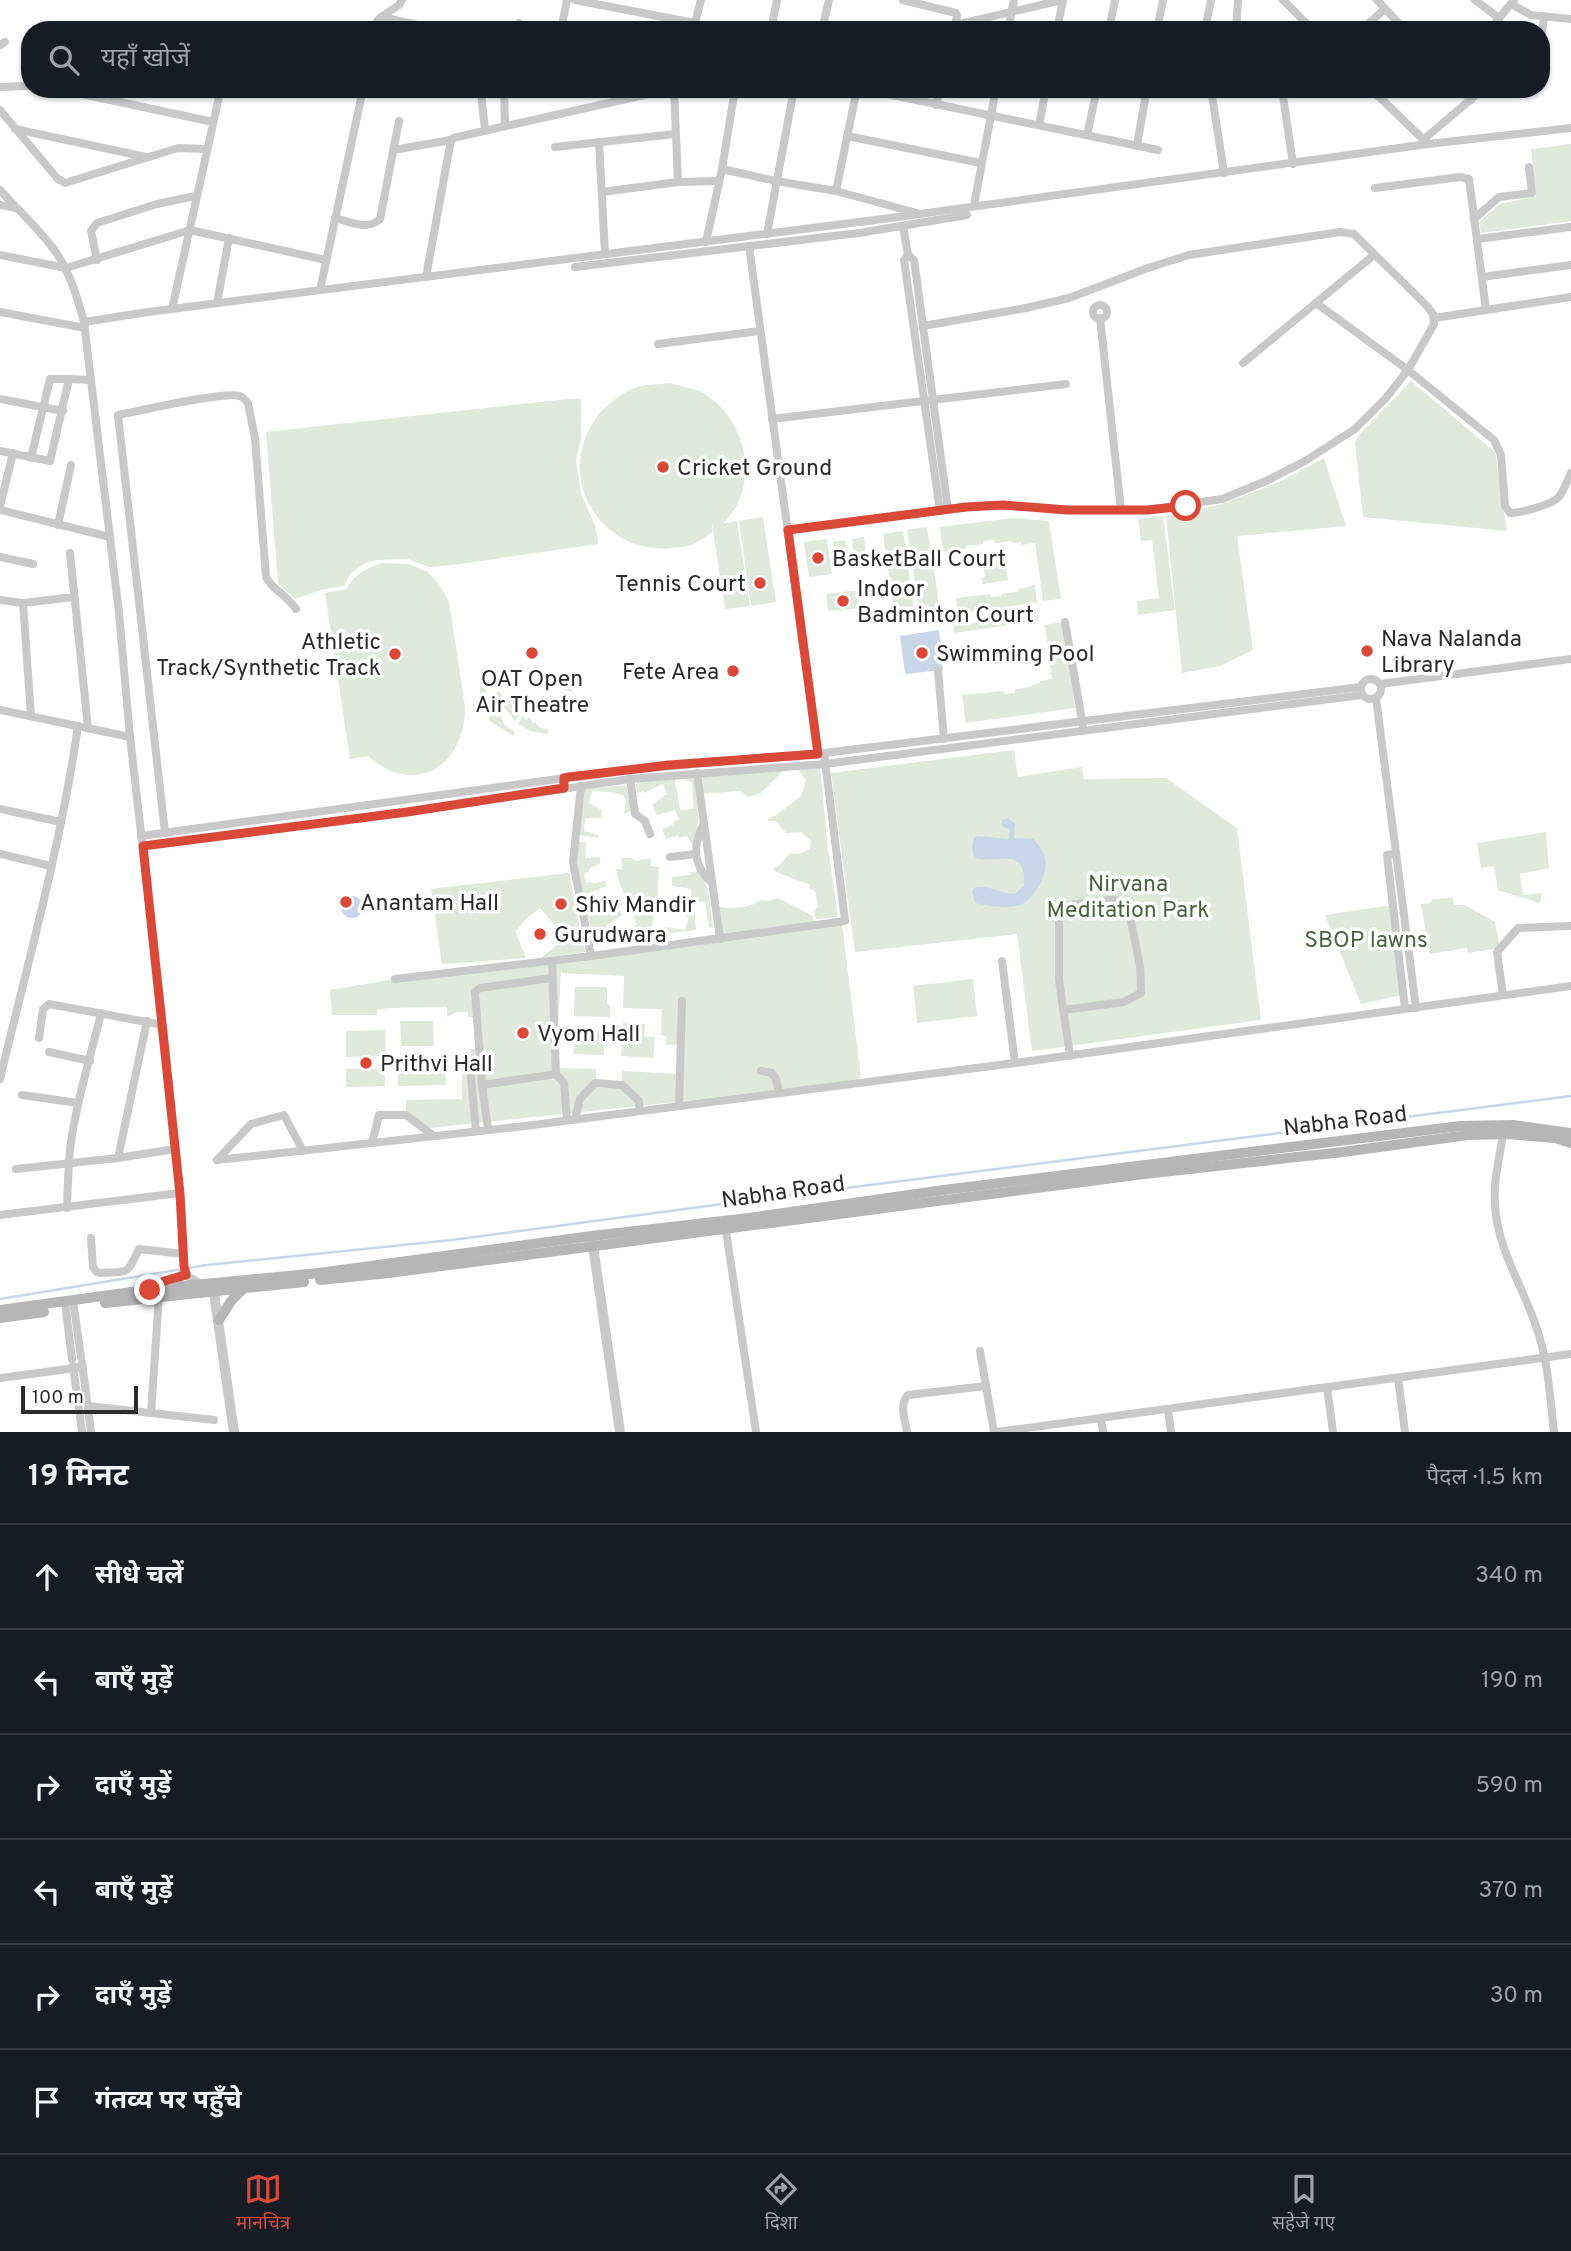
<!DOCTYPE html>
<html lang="hi">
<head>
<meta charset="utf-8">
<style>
  :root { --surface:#171b24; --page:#242831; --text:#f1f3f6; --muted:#9ea1a6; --line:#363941; --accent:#da4938 }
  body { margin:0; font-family:Overpass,"Noto Sans Devanagari",sans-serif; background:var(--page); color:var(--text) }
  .scale { position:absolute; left:21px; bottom:18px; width:117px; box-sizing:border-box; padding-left:7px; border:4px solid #2c2c2c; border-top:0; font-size:19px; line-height:24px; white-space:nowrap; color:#2c2c2c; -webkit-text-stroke:5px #fff; paint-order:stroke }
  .stop { position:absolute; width:21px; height:21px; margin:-16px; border:5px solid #da4938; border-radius:50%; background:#fff }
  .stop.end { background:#da4938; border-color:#fff; box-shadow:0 2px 7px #0008 }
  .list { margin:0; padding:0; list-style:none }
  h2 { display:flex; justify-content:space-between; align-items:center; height:91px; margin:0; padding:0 28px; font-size:30px }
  h2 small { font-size:23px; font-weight:400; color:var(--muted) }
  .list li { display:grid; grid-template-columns:46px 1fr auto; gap:21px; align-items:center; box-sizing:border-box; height:105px; padding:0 28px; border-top:2px solid var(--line) }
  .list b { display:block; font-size:26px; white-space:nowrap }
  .list em { font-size:23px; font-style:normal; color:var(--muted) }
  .icon { flex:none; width:38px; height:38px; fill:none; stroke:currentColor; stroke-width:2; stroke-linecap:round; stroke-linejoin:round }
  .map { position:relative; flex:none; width:1571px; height:1432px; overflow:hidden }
  .search { position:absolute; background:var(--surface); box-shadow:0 2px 5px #0004; left:21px; right:21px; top:21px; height:77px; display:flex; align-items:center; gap:18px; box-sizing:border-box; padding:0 24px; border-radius:28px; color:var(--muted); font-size:26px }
  .sheet { height:721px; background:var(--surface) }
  nav { display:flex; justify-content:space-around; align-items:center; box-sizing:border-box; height:98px; border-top:2px solid var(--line); background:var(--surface); font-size:19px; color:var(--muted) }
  nav a { display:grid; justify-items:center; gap:4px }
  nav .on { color:var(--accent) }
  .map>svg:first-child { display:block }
  .green { fill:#e0e9db; fill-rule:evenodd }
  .water { fill:#c8d6e8 }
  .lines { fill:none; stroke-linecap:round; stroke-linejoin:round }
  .stream { stroke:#c8d6e8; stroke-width:2.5 }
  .minor { stroke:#c9c9c9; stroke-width:8 }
  .tertiary { stroke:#c9c9c9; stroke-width:10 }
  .secondary { stroke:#b6b6b6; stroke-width:10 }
  .route { stroke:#da4938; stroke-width:9 }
  .poi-dot { fill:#da4938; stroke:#fff; stroke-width:2.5 }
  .labels { text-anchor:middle; stroke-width:7; stroke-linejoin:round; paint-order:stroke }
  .poi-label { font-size:23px; fill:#2c2c2c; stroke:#fff; text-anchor:start }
  .park-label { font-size:23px; fill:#49653d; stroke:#fff }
  .street-label { font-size:23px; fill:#2c2c2c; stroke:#fff }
</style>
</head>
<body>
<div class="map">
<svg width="1571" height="1432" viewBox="0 0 1571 1432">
  <rect width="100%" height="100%" fill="#fff"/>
  <!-- green -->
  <g class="green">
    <polygon points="1571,144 1571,221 1481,233 1479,222 1500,204 1536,196 1531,149"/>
    <polygon points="1411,381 1495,452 1507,531 1363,517 1355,442 1359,435"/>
    <path d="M670 383C679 386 692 388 701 392 740 413 757 466 737 505 734 511 728 517 724 523L737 521 750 606 725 609 712 524V533C705 537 697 543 689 546 684 547 678 547 673 548 598 556 552 473 599 414 609 403 623 391 638 387 647 384 659 385 670 383Z"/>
    <polygon points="568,399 581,399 581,440 576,460 581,493 596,528 598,544 453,565 429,567 408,559 377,560 365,563 351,573 344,586 321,590 295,599 278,583 266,432"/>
    <polygon points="1324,458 1346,526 1237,536 1253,650 1220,666 1182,673 1166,516 1219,505 1279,482"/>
    <polygon points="1163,516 1175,610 1138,615 1137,601 1159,598 1152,540 1141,541 1138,519"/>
    <polygon points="763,517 776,602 751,606 739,521"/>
    <polygon points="1013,518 1049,521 1061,599 1043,601 1035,543 1021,545 1021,542 1012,543 1011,541 995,543 994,540 983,541 983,544 966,546 966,549 943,552 940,527"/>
    <polygon points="927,527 934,569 929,570 934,570 940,612 920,615 907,530"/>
    <polygon points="903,531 915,615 895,619 883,534"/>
    <polygon points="864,537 867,560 855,561 852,539"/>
    <polygon points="827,539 832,574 809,577 804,542"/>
    <polygon points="845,540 848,563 837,564 833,542"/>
    <polygon points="1004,555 1008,580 983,584 982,578 985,577 983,565 979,565 978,559"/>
    <path d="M382 563 409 564 428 572 439 584 449 601 465 707C466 748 437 788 391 771 383 768 375 761 368 756L350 759 325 593 346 589C356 574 364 569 382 563Z"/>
    <polygon points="1035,585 1037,602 958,614 956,598 990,594 991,597 1001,596 1002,594 1019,591 1019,589"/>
    <polygon points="859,590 860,608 828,611 826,594"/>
    <polygon points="1038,615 1039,621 954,633 953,626"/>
    <polygon points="1063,622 1075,708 966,723 962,695 1004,691 1004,694 1015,693 1015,689 1031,687 1032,685 1040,683 1040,681 1052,679 1045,625"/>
    <polygon points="548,680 573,680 572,692 547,684"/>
    <polygon points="485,683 487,697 492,704 490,706 493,710 485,714 480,696 480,684"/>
    <polygon points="499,691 506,700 511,701 510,704 519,707 517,711 521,713 515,721 499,701 496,693"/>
    <polygon points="495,714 497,718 500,715 504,724 515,732 513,736 490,721 488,718"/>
    <polygon points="523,716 526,720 529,717 533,723 535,722 540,728 549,730 547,734 531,731 518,724"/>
    <polygon points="1014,750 1018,777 1082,767 1084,779 1166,778 1237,828 1261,1020 1032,1051 1017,934 855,952 831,773"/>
    <polygon points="820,768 828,848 838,917 816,919 814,912 818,906 815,891 809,889 810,885 776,872 773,868 779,866 790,853 799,854 810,849 811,841 801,832 786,833 776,821 768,821 768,818 775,816 801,796 806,780 798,770"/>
    <polygon points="784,770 761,793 748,797 740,791 703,794 702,776"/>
    <polygon points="686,777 692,777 694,779 699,819 693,846 687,836 679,838 678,835 666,839 662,829 674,824 673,822 679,819 675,810 657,815 652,805 667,794 663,784 644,793 643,791 638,793 635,785 639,782 675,779 680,810 694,809 692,782 685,780"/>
    <polygon points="623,785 627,787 631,811 624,814 626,800 623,795 611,792 592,791 589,803 602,810 601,818 585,818 584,831 598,835 598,838 578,835 584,790"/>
    <polygon points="1546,832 1549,868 1520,874 1523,895 1542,893 1540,903 1498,890 1494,866 1481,868 1477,843"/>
    <polygon points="577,842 586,842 585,858 600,857 600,864 590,868 589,872 584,873 586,882 596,883 605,881 607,886 582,896 576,884"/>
    <polygon points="621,858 631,858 636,861 651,858 651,866 659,867 657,907 654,906 651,915 654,917 652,926 663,929 665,927 685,930 689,917 670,910 672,903 691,903 691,889 672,886 672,877 690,875 690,872 698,872 707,885 713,927 709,928 705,901 694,903 696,930 594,943 585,904 594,899 598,910 604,907 606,909 616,905 622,915 606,926 611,936 637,925 618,879 616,869 622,869"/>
    <path d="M569 873 585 952 541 958 566 938 540 908 527 918 516 931C518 941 523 948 526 958L442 964 431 889Z"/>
    <path d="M778 898 813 916V922L722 935 719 907C731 909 752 908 760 900L769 901Z"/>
    <polygon points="1453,898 1454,905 1465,905 1495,922 1500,948 1468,953 1467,948 1430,954 1421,904 1431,903 1432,899"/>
    <polygon points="1385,906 1391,907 1402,995 1361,1004 1325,915"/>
    <path d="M842 924 861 1078 809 1088 430 1128 406 1111V1100L462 1099V1071L459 1070 458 1055H471V1049H475V1017H468V1012H457L447 1017V1007L388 1008 377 1010V1015H332L330 990 395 979ZM561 970 562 973 624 976 623 1008 662 1009 661 1035 666 1036V1045L682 1044 681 1074 622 1071V1084L596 1083V1069L559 1068 556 1065Z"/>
    <polygon points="973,979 977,1016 917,1023 913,986"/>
    <polygon points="575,987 607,987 607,1004 610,1005 610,1017 574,1016"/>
    <polygon points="400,1021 433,1021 434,1046 401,1046"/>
    <polygon points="623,1023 645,1024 644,1036 655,1037 653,1058 621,1056"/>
    <polygon points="385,1030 386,1052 380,1052 380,1056 346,1057 346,1031"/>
    <polygon points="575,1031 605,1033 604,1055 573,1054"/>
    <polygon points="445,1059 446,1085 398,1086 397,1060"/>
    <polygon points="385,1069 385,1086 346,1087 346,1069"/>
  </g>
  <!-- water -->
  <g class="water">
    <polygon points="939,630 943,670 905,674 900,636"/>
    <path d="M1008 818 1015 823 1014 838 1033 839C1038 844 1044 851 1045 858 1049 873 1035 899 1020 905 1007 909 988 906 975 903L972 892 974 888C989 884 1000 894 1015 894L1024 886C1029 829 961 887 974 838L977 836 1009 839 1010 829 1003 827 1001 824 1003 820Z"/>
    <circle cx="352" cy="907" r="11"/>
  </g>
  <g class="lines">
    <!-- stream -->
    <polyline class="stream" points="0,1299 207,1265 452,1240 767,1198 1571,1096"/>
    <!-- minor -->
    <g class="minor">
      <polyline points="575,0 695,23"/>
      <polyline points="903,0 956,13 957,16 954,28"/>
      <polyline points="1283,0 1313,30"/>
      <polyline points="1377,0 1405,30"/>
      <polyline points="1475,0 1499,18"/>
      <polyline points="1511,4 1531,15 1571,19"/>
      <polyline points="381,17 399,5 402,0"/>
      <polyline points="1492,27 1514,0"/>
      <polyline points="375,30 377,21 381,17 441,30"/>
      <polyline points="517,30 519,23"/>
      <polyline points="561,30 567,0"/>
      <polyline points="693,30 701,0"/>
      <polyline points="771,30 777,0"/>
      <polyline points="822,30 829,0"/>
      <polyline points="934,30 1062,0"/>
      <polyline points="1008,30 1014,0"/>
      <polyline points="1057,30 1063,0"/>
      <polyline points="1109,30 1115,0"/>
      <polyline points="1157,30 1163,0"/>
      <polyline points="1205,30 1211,0"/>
      <polyline points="1236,30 1238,0"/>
      <polyline points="1361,30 1385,9"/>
      <polyline points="1541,41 1544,17"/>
      <polyline points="0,45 5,42"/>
      <polyline points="0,87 30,86"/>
      <polyline points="59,89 213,122"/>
      <polyline points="478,89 481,93 485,130"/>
      <polyline points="504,89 505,126"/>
      <polyline points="674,89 678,182"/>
      <polyline points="863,89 1158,150"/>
      <polyline points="1211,89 1224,173"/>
      <polyline points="1282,89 1293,164"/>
      <polyline points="1371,89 1428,144"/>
      <polyline points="1461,89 1471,100"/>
      <polyline points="936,105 940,89"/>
      <polyline points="0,110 57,178 65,183 178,148 207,149"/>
      <polyline points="1039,125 1046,89"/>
      <polyline points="15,129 146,157"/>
      <polyline points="1087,135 1097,89"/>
      <polyline points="847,136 981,163"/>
      <polyline points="1423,140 1483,89"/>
      <polyline points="599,142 605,254"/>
      <polyline points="1137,145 1147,89"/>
      <polyline points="555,147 675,134"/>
      <polyline points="393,150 451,140"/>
      <polyline points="722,169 776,181 836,191 917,213"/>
      <polyline points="1375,188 1460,177 1469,179 1486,310"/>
      <path d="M0 190C17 209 37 227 52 247 69 269 77 296 84 322L119 613 130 737 163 1025 180 1193 184 1271 189 1277 198 1282 199 1288"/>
      <polyline points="836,191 857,89"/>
      <polyline points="602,192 678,182 719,181"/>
      <polyline points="0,205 16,208"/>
      <polyline points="974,205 996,89"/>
      <path d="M335 218C350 222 368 231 380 219L399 121"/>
      <polyline points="1474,219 1499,197 1532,193 1529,167"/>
      <polyline points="903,226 908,255 904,260 940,511"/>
      <polyline points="767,234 794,89"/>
      <polyline points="1477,239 1571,227"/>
      <polyline points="706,242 722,169 735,89"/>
      <polyline points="0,255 66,268 190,230 326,260"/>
      <polyline points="908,255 914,260 948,510"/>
      <polyline points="97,260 91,231 97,223 157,204 195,196"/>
      <polyline points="575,267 859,233 967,215"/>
      <polyline points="426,277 451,140 453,138 671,89"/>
      <polyline points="1482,277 1571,265"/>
      <polyline points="320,290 363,89"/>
      <polyline points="217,303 229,238"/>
      <path d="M1316 303 1408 370 1494 440 1501 455 1505 506 1510 513C1521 513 1550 505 1558 498 1564 491 1567 481 1571 473"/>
      <circle cx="1100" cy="312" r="7"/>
      <polyline points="172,309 219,97 217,91 211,89"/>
      <polyline points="0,312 85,328"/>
      <polyline points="1100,318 1121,510"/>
      <polyline points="1434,318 1571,297"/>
      <polyline points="84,322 148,312 883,219 1428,144 1571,128"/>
      <polyline points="658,344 760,331"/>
      <polyline points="1243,363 1374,255"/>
      <polyline points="0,399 63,411"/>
      <polyline points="772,419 1066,384"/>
      <polyline points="0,451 50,461 69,379 90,380"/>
      <polyline points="31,458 50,379 69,379"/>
      <polyline points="0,506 13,453"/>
      <polyline points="0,510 110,537"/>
      <polyline points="58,525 71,465"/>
      <polyline points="787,530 966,507 1003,505 1067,510 1147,510 1222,499 1266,481 1305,461 1355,429 1385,399 1408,370 1434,324 1433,314 1427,306 1354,234 1340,232 1189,255 1148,268 1069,298 1026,308 923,326"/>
      <polyline points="70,553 88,728"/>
      <polyline points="0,557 33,564"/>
      <polyline points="0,600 23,603 31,716"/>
      <polyline points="23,603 74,597"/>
      <polyline points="1065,622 1083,726"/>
      <polyline points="938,670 944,739"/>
      <circle cx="1371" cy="689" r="10"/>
      <polyline points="1380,684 1571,659"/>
      <polyline points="1376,698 1416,1008"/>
      <polyline points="0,710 130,737"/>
      <polyline points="824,753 1361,687"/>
      <polyline points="697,773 720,939"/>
      <polyline points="630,779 635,814 645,821 650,834"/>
      <polyline points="581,786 573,862 591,956"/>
      <polyline points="0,809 61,822"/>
      <path d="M704 823C693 844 692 866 712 883"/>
      <path d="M165 833 118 415C139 411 225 391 240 396 244 398 245 400 248 403L255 438 266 577C271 589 287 595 296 609"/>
      <polyline points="141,836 616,771 818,753"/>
      <polyline points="143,846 406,812 630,779 825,764 1362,695"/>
      <polyline points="0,854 51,866"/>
      <polyline points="1396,854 1387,855 1405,1009"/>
      <polyline points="670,857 696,854"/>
      <polyline points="552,961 556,1074 564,1083 567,1120"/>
      <polyline points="1002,961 1015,1063"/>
      <polyline points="395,979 591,956 845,921 824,753 818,753 749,246"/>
      <polyline points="1503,995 1497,952 1518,928 1571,926"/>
      <path d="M1063 1010 1124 1002 1141 993 1140 966 1129 911C1126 905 1122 901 1116 900 1101 899 1076 904 1062 906L1059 912V980L1070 1056"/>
      <polyline points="39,1038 43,1009 49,1004 163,1025"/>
      <polyline points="49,1052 90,1061"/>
      <polyline points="470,1066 476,1131"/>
      <polyline points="761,1071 772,1073 776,1079 779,1092"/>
      <path d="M0 1079C28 962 61 845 78 726"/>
      <polyline points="482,1085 556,1074"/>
      <polyline points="22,1095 78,1103"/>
      <polyline points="679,1106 682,1001"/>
      <polyline points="575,1119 580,1099 595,1083 622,1085 639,1101 640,1111"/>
      <polyline points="488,1129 482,1085 475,992 480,988 552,978"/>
      <path d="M1503 1134C1500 1157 1493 1180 1495 1204 1497 1248 1522 1285 1536 1326 1548 1360 1550 1396 1554 1432"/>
      <polyline points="372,1143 379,1115 406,1115 434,1136"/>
      <polyline points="118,1158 147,1021"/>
      <polyline points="217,1160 525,1126 1015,1063 1571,986"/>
      <polyline points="217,1160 251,1124 284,1115 303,1151"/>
      <polyline points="16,1169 118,1158 175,1149"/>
      <path d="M67 1208C68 1186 68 1163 71 1142 77 1098 91 1056 101 1013"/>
      <polyline points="0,1215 180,1193"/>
      <polyline points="725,1224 756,1432"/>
      <path d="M91 1238 93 1267 97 1272 100 1273C131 1271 126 1275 139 1249L183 1254"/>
      <polyline points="73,1301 81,1357"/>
      <polyline points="65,1302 72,1359"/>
      <polyline points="980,1351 994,1432"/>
      <polyline points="82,1363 91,1432"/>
      <polyline points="73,1366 82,1432"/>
      <polyline points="0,1378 83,1367"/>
      <polyline points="1398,1378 1405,1432"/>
      <polyline points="1327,1387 1333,1432"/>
      <polyline points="88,1406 214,1420"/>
      <polyline points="1168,1410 1171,1432"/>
      <polyline points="151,1413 159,1296"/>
      <polyline points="1101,1419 1103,1432"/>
      <path d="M907 1432C905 1420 899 1404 908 1395L986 1386"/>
      <polyline points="997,1432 1571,1354"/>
    </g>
    <!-- tertiary -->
    <g class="tertiary">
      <polyline points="592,1239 620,1432"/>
      <polyline points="213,1286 234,1432"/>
    </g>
    <!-- secondary -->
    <g class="secondary">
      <polyline points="320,1280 389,1273 1144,1174 1343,1152 1468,1135 1507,1134 1555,1138 1571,1143"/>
      <polyline points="155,1286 186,1274"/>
      <polyline points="105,1303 304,1282"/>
      <polyline points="0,1310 161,1288 319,1273 592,1236 749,1218 944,1190 1460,1126 1513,1125 1571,1133"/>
      <polyline points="0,1318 44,1312"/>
      <polyline points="219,1320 231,1301 244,1288"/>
    </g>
  </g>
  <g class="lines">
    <!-- route -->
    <polyline class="route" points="150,1290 164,1281 186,1275 184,1266 180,1194 143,846 407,812 564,788 564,778 569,777 669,765 818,754 788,530 966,507 1003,505 1067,510 1147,510 1186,506"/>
  </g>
  <!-- markers -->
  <g class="poi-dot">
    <circle cx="663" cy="467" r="7"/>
    <circle cx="818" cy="558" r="7"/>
    <circle cx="760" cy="583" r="7"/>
    <circle cx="843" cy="601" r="7"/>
    <circle cx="1367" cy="651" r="7"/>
    <circle cx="532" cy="653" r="7"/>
    <circle cx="922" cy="653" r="7"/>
    <circle cx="395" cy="654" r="7"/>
    <circle cx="733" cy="671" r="7"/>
    <circle cx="346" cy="902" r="7"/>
    <circle cx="561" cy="904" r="7"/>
    <circle cx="540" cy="934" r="7"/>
    <circle cx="523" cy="1033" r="7"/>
    <circle cx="366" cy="1063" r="7"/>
  </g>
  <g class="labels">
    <!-- poi labels -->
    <g class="poi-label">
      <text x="677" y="475">Cricket Ground</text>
      <text x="832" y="566">BasketBall Court</text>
      <text x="746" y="591" text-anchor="end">Tennis Court</text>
      <text x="857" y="596">Indoor<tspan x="857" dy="26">Badminton Court</tspan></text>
      <text x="1381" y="646">Nava Nalanda<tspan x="1381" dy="26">Library</tspan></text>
      <text x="381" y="649" text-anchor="end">Athletic<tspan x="381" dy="26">Track/Synthetic Track</tspan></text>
      <text x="936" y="661">Swimming Pool</text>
      <text x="719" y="679" text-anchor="end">Fete Area</text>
      <text x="532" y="686" text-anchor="middle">OAT Open<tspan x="532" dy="26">Air Theatre</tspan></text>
      <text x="360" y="910">Anantam Hall</text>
      <text x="575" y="912">Shiv Mandir</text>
      <text x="554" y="942">Gurudwara</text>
      <text x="537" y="1041">Vyom Hall</text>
      <text x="380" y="1071">Prithvi Hall</text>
    </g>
    <!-- park labels -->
    <g class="park-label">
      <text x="1128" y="891">Nirvana<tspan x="1128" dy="26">Meditation Park</tspan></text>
      <text x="1366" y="947">SBOP lawns</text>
    </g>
    <!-- street labels -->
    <g class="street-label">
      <text transform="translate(1345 1120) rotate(-7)" y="8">Nabha Road</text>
      <text transform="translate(783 1191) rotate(-8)" y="8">Nabha Road</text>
    </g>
  </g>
</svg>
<div class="scale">100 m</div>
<div class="stop" style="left:1186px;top:506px"></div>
<div class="stop end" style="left:150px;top:1290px"></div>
<div class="search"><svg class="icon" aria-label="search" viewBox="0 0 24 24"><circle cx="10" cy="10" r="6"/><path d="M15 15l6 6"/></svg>यहाँ खोजें</div>
</div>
<section class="sheet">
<h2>19 मिनट<small>पैदल · 1.5 km</small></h2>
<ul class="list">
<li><svg class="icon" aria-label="ahead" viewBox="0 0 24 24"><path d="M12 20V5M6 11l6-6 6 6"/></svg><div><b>सीधे चलें</b></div><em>340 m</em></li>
<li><svg class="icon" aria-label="left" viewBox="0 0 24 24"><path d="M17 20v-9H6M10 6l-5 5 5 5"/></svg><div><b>बाएँ मुड़ें</b></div><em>190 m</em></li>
<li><svg class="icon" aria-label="right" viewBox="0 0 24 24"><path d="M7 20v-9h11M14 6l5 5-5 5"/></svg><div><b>दाएँ मुड़ें</b></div><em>590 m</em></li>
<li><svg class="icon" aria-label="left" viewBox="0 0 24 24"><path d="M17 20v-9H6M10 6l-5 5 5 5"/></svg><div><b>बाएँ मुड़ें</b></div><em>370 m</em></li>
<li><svg class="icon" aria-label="right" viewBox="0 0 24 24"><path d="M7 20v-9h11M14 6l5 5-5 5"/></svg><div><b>दाएँ मुड़ें</b></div><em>30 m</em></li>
<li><svg class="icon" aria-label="arrive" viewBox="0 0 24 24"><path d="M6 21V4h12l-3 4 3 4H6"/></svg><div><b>गंतव्य पर पहुँचे</b></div></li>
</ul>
</section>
<nav>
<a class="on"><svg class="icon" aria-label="map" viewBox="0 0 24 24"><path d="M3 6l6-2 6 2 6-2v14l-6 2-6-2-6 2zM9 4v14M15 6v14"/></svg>मानचित्र</a>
<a><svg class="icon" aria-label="directions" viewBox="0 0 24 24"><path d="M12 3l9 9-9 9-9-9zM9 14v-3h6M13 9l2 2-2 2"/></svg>दिशा</a>
<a><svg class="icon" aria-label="saved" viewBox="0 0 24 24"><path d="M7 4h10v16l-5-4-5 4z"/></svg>सहेजे गए</a>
</nav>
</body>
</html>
